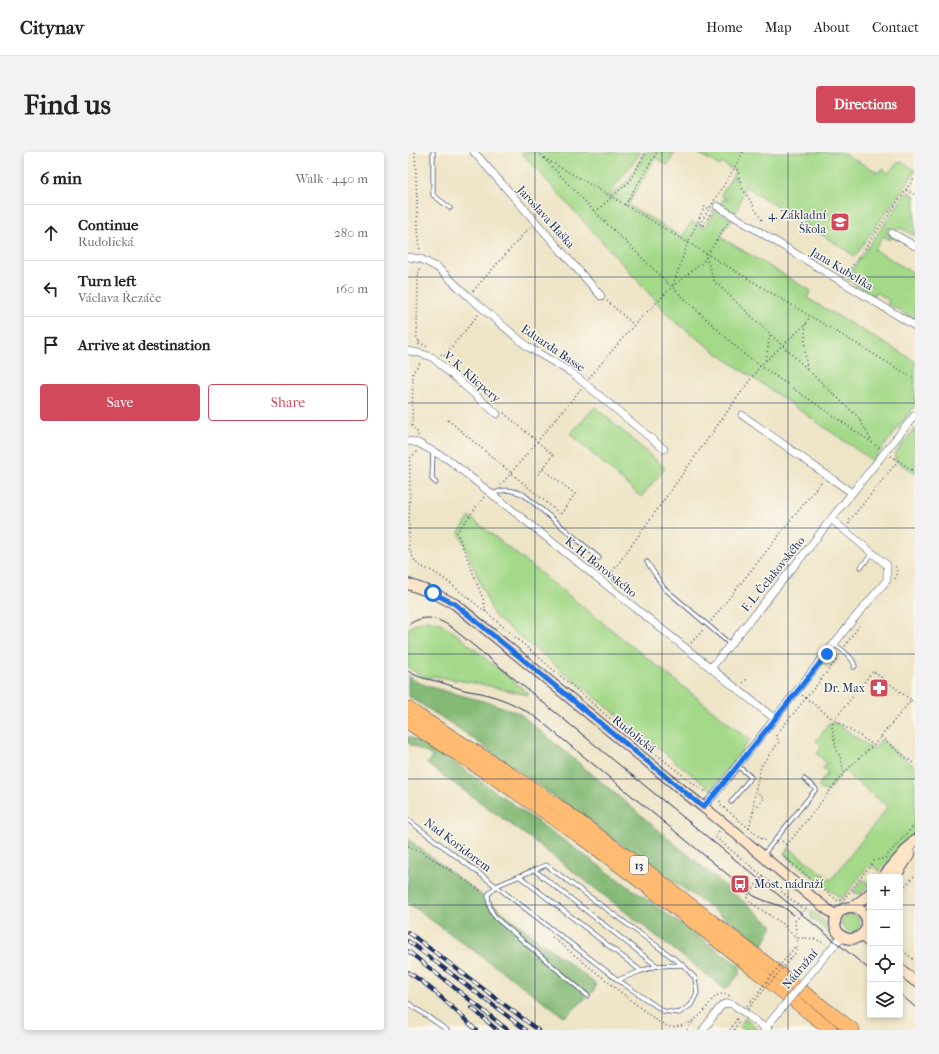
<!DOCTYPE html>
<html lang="en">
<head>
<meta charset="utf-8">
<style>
  :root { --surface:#fff; --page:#f2f2f2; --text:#222; --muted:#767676; --line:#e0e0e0; --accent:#d1495b }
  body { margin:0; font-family:"IM FELL French Canon",serif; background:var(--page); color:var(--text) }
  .controls { position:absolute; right:12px; bottom:12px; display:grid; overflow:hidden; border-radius:4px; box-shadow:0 2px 6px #0003 }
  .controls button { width:36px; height:36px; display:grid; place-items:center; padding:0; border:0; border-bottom:1px solid var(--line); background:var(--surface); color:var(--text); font:20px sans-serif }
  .stop { position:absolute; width:12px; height:12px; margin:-9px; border:3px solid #1a73e8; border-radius:50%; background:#fff }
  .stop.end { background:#1a73e8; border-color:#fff; box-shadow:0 1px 4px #0008 }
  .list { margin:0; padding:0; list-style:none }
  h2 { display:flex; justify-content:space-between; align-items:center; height:52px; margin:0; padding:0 16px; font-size:17px }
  h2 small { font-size:13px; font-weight:400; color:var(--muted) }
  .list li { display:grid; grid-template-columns:26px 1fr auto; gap:12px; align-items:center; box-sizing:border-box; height:56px; padding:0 16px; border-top:1px solid var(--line) }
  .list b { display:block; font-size:15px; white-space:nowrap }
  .list p { margin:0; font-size:13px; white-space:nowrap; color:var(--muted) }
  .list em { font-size:13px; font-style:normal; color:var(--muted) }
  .actions { display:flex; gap:8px; padding:12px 16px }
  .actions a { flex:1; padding:9px 0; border:1px solid var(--accent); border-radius:4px; text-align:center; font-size:14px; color:var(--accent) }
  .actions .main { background:var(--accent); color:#fff }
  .icon { flex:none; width:22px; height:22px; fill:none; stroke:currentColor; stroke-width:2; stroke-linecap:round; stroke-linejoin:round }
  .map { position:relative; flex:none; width:507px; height:878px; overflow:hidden; border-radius:4px }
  header { display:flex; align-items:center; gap:24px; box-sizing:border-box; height:56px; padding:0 20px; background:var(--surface); border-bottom:1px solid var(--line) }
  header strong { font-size:19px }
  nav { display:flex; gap:22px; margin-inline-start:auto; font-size:14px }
  .intro { display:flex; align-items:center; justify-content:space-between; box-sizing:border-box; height:96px; padding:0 24px }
  h1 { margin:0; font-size:28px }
  .button { padding:10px 18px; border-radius:4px; background:var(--accent); color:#fff; font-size:14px; font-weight:700 }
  main { display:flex; gap:24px; padding:0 24px }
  aside { flex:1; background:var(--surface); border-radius:4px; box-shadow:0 2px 6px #0003 }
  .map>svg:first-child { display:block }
  .green { fill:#a4d989; stroke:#608474 }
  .forest { fill:#83b975; stroke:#4f746a }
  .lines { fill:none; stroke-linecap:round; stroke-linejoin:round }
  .lane-casing { stroke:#3b4a6e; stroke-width:5 }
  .street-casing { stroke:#3b4a6e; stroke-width:8 }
  .secondary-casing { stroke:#3b4a6e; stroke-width:12 }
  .highway-casing { stroke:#3b4a6e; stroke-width:14 }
  .path { stroke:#3b4a6e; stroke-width:1.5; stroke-dasharray:1 3; stroke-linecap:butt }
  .lane { stroke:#fff; stroke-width:3.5 }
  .street { stroke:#fff; stroke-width:7 }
  .secondary { stroke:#ffe4c6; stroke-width:10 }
  .highway { stroke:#febb71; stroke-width:13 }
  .tram { stroke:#1b2f5e; stroke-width:1 }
  .rail-casing { stroke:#1b2f5e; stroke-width:4 }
  .rail { stroke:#fbf7ec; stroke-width:2.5; stroke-dasharray:8; stroke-linecap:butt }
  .street-bridge-casing { stroke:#3b4a6e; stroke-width:8; stroke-linecap:butt }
  .path-bridge { stroke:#3b4a6e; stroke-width:1.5; stroke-dasharray:1 3; stroke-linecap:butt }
  .street-bridge { stroke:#fff; stroke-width:7 }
  .route { stroke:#1a73e8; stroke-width:5 }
  .grid { fill:none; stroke:#1b2f5e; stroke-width:1; stroke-opacity:0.55 }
  .labels { text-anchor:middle; stroke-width:3; stroke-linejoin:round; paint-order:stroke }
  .shield { fill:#fbf7ec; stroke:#5e6b89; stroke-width:1 }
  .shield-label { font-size:11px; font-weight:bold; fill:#1b2f5e }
  .poi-label { font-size:12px; fill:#1b2f5e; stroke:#fbf7ec; text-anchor:end }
  .street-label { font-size:12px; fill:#1b2f5e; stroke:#fbf7ec }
</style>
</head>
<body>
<header>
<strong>Citynav</strong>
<nav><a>Home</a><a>Map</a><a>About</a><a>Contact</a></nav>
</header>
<div class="intro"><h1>Find us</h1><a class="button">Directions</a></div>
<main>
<aside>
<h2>6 min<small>Walk · 440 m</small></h2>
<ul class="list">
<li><svg class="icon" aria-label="ahead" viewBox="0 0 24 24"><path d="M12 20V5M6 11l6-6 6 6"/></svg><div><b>Continue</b><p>Rudolická</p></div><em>280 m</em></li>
<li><svg class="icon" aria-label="left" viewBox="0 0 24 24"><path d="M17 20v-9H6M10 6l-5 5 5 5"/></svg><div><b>Turn left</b><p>Václava Řezáče</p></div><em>160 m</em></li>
<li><svg class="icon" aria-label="arrive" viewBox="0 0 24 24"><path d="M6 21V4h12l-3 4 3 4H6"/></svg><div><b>Arrive at destination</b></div></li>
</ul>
<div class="actions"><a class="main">Save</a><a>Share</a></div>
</aside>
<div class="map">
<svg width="507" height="878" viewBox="0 0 507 878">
  <rect width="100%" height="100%" fill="#fbf7ec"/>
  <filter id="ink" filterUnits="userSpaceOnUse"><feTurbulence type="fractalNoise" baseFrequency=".025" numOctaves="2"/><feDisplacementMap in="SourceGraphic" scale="8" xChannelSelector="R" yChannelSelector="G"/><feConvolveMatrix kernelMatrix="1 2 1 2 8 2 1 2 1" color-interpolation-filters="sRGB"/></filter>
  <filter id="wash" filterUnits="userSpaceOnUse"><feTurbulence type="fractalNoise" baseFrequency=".012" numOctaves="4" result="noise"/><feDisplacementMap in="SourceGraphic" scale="16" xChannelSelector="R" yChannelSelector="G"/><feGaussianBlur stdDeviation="0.9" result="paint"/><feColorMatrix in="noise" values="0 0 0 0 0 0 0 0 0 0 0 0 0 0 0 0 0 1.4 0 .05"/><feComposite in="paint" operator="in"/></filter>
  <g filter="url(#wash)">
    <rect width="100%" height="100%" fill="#eee4c6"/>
    <!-- green -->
    <g class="green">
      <polygon points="113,0 233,0 199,45 200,46 221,28 237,0 267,0 260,13 247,6 220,53 274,85 284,69 290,73 292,70 292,73 293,74 296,75 298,74 306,61 306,58 304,56 325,68 321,73 319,72 312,85 403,139 399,146 507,209 507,253 465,309 309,201 265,168"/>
      <polygon points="288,0 433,0 471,21 473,17 481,21 485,15 491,10 496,11 507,18 507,20 447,104 337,34 330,56 327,61 312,52 315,47 319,49 320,48 313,43 324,25 328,28 329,27 324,24 327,19 314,11 312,14"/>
      <path d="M501 40 507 44V84L493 76C488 79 486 78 481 76L478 80 489 87V88L484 85 482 88 475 84 467 98 507 122V167L502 165 479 151 481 148 468 140 466 144 439 127V125L498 41Z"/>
      <polygon points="187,255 257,316 233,345 162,282"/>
      <polygon points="507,276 507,322 487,308 487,302"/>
      <polygon points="62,365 342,588 303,638 86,464 51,380"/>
      <path d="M19 468 33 471 47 481 121 542 120 543 73 532 25 524 23 526C14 524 7 521 0 515V477L7 472Z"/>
      <polygon points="428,571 459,593 466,597 473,588 507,615 507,683 499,692 472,719 462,712 435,746 432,746 428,743 376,702 381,696 423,728 480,655 436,619 419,640 411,636 411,632 420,621 415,616 419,611 409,602 414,593 408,589 421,572"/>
      <polygon points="455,727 461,732 453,742 445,740"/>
      <path d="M403 759C411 765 420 770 421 781L403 766Z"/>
      <circle cx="443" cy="771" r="9"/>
      <polygon points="337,866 349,876 348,878 336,878 332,874"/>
    </g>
    <!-- forest -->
    <g class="forest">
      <polygon points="0,523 5,528 22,535 86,552 111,561 365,774 355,793 47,574 0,544"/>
      <polygon points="0,584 40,606 332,814 332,821 318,838 126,689 19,612 24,604 0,591"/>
      <polygon points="0,687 188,832 186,839 157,865 0,751"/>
    </g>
  </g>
  <g filter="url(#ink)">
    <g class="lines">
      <!-- lane casing -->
      <g class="lane-casing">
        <g id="lane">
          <polyline points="25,0 25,43 42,56"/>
          <polyline points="25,299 24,327 28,331"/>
          <path d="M85 342C96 336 103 338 115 342L191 406"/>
          <polyline points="239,410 256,436 322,492"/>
          <polyline points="453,415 464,402"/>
          <path d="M426 492C434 498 444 504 447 514L446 515"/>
          <polyline points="323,650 343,625 330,614"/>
          <path d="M0 668 88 734 210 828 255 859 271 861 283 853 289 841 287 826 275 813 138 713 88 734 80 743C81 753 82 760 89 767L180 844"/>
          <polyline points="355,703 408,637 396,627"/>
          <polyline points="126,718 249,814 274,813"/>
          <polyline points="111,724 233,819 249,814"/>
          <polyline points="210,828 233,819"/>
          <polyline points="0,851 39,878"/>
        </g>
      </g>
      <!-- street casing -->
      <g class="street-casing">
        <g id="street">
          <polyline points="66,0 193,144"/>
          <polyline points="309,54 507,174"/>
          <polyline points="484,81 507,94"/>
          <polyline points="0,105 13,107 30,116 60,144 120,195 164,221 256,297"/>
          <polyline points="0,199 11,201 24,205 89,262"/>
          <polyline points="334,263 444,341"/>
          <polyline points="0,289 10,291 41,308 367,567"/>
          <polyline points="303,516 400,397 423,367 507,263"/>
          <polyline points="295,655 307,642 444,469 479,428 479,413 423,367"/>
          <polyline points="413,809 434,784"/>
          <path d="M295 878C300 872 311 855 316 852 320 851 323 851 326 853L360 878"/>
          <polyline points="356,878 368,863"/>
        </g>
      </g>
      <!-- secondary casing -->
      <g class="secondary-casing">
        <g id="secondary">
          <path d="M0 432 25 441 47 452 295 655C341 690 382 730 428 764"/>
          <polyline points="475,725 493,704 507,688"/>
          <polyline points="487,725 502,702"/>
          <circle cx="443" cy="771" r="16"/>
          <polyline points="445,755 457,746 462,741"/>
          <polyline points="453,783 462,791"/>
          <polyline points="492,817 507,829"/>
        </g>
      </g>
      <!-- highway casing -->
      <g class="highway-casing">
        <g id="highway">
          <polyline points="0,556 8,562 100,620 146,651 239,719 445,878"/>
          <path d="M0 571C61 609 121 648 179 690 262 750 342 815 423 878"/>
        </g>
      </g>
      <!-- path -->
      <g class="path">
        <polyline points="7,0 10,76 12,100"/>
        <polyline points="130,0 187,60 264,135 338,204 472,296"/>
        <polyline points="335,0 327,15 330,19 333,34 354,68"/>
        <polyline points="136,6 204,45 221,30 238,0"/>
        <polyline points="498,38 507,43"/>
        <polyline points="217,53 249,0"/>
        <polyline points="187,60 204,45 507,227"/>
        <polyline points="298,105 306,129 451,266 464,290"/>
        <polyline points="438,123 507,25"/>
        <polyline points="265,133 280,90 297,54 301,57"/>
        <polyline points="65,139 122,75"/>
        <polyline points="199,149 226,173"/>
        <path d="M398 172C396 188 397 202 399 218"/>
        <polyline points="11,190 21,196"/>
        <polyline points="11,193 11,190 9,185 10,126 12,114"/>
        <polyline points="33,202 36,204 70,163"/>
        <polyline points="358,208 362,182"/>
        <polyline points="181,226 226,173 264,135 295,110 320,70"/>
        <polyline points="96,261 145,303 130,323"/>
        <polyline points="40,268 152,362"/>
        <polyline points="10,284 10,281 4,274 5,220 12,211 11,209"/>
        <polyline points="9,300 2,306 1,396 5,406 10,413 24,419 35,426 78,460 198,563 291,636 298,640"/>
        <polyline points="483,304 507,320"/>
        <polyline points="135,317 167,342 152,363"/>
        <polyline points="93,333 173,237"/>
        <polyline points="76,345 49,380 75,447 78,460"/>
        <polyline points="441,372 441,369 490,309"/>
        <polyline points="200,426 352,214 398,172 402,164"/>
        <polyline points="487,427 489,420 487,412"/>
        <polyline points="303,469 414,329"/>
        <polyline points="283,491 295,478"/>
        <polyline points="437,494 451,474"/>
        <polyline points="335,531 339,527"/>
        <polyline points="394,543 426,568 424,575 428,596 433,607 436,621 450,607 466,593 503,548 465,519 426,568 466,593"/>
        <polyline points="503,548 507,551"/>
        <polyline points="473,585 507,613"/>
        <polyline points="312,649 313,653 355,688 360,688"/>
        <polyline points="345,660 356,646 348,639"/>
        <polyline points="341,676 345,660 347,639 353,614 371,590 368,583 428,509 431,502"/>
        <polyline points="311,679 307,685 355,724 339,744 343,751 375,772 380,778 388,785 389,793"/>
        <polyline points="374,689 379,693 375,700 375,704 415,737 430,749 435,748 466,709 477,706 507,672"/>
        <polyline points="379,693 436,621"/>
        <polyline points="0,694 14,700 75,740"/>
        <polyline points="355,724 397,759"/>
        <polyline points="492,740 507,723"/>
        <path d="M144 785 249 869C253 871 258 874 263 875 266 876 269 874 272 874 282 872 290 866 296 859 303 850 308 837 322 844"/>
        <path d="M390 786C401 786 408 786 417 792"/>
        <polyline points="389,789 387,769 400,754"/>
        <polyline points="386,796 389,793"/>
        <polyline points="492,796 507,809"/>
        <polyline points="389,799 389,793"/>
        <polyline points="339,854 343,849"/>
        <polyline points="279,878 286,868"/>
        <polyline points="322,878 330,865"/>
        <polyline points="326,878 332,868"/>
      </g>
      <!-- lane -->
      <use href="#lane" class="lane"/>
      <!-- street -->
      <use href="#street" class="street"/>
      <!-- secondary -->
      <use href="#secondary" class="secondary"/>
      <!-- highway -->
      <use href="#highway" class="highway"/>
      <!-- tram -->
      <g class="tram">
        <path d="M0 473C16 462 28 465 43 475L462 818"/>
        <path d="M0 519C11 527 23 527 35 531 42 533 49 536 56 538 64 540 72 540 80 543 99 548 115 556 130 567L346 744 355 748 375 755 386 763"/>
        <polyline points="492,842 507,855"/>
      </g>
      <!-- rail casing -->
      <g class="rail-casing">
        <g id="rail">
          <polyline points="0,780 130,878"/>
          <polyline points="0,789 118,878"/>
          <polyline points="0,799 100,878"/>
          <path d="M0 820C25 836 46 857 68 878"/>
          <polyline points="64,856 89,878"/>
        </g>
      </g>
      <!-- rail -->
      <use href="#rail" class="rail"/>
      <!-- street-bridge casing -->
      <g class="street-bridge-casing">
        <polyline id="street-bridge" points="368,863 413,809"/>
      </g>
      <!-- path-bridge -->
      <g class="path-bridge">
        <polyline points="304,59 295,74 293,73 293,70 327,15"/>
        <polyline points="343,849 386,796"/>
        <polyline points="340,857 389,799"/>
      </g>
      <!-- street-bridge -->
      <use href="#street-bridge" class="street-bridge"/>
    </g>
  </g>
  <g class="lines" filter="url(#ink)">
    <!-- route -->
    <polyline class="route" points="25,441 47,452 295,655 307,642 419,502"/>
  </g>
  <!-- grid -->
  <path class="grid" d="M127 0V878M254 0V878M380 0V878M0 125H507M0 251H507M0 376H507M0 502H507M0 627H507M0 753H462M492 753H507"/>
  <!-- icons -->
  <defs>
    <g id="school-square" transform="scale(1)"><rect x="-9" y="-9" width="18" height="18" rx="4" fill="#d1495b" stroke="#fbf7ec"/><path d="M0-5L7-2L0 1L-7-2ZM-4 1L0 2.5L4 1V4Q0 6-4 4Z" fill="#fff"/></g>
    <g id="pharmacy-square" transform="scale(1)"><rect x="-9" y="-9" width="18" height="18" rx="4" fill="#d1495b" stroke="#fbf7ec"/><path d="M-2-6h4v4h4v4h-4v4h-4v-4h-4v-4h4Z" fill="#fff"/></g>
    <g id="bus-square" transform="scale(1)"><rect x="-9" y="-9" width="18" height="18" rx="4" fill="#d1495b" stroke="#fbf7ec"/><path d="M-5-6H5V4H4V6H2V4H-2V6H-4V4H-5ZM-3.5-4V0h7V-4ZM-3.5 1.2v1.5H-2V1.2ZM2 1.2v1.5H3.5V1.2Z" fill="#fff"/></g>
  </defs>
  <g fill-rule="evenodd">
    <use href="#school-square" x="432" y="70"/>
    <use href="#pharmacy-square" x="471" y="536"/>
    <use href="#bus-square" x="332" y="732"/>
  </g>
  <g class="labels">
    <!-- shield labels -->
    <rect class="shield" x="222" y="704" width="18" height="18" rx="3"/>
    <g class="shield-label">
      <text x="231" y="717">13</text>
    </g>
    <!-- poi labels -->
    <g class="poi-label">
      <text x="418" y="67">4. Základní<tspan x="418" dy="14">Škola</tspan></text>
      <text x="457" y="540">Dr. Max</text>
      <text x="346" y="736" text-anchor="start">Most, nádraží</text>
    </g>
    <!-- street labels -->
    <g class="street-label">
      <text transform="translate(138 65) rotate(48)" y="4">Jaroslava Haška</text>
      <text transform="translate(434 117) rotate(31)" y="4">Jana Kubelíka</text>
      <text transform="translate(145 196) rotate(34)" y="4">Eduarda Basse</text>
      <text transform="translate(64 225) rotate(41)" y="4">V. K. Klicpery</text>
      <text transform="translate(193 415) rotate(39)" y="4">K. H. Borovského</text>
      <text transform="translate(365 422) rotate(-51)" y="4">F. L. Čelakovského</text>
      <text transform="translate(226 582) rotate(39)" y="4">Rudolická</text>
      <text transform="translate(50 693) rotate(37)" y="4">Nad Koridorem</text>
      <text transform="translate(392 817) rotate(-50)" y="4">Nádražní</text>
    </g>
  </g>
</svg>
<div class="controls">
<button>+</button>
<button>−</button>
<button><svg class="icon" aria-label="locate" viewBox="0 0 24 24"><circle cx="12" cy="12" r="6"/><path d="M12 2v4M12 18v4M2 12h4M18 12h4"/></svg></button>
<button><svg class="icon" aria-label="layers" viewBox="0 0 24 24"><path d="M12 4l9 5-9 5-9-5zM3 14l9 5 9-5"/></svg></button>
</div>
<div class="stop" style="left:25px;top:441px"></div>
<div class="stop end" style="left:419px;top:502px"></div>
</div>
</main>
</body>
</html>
